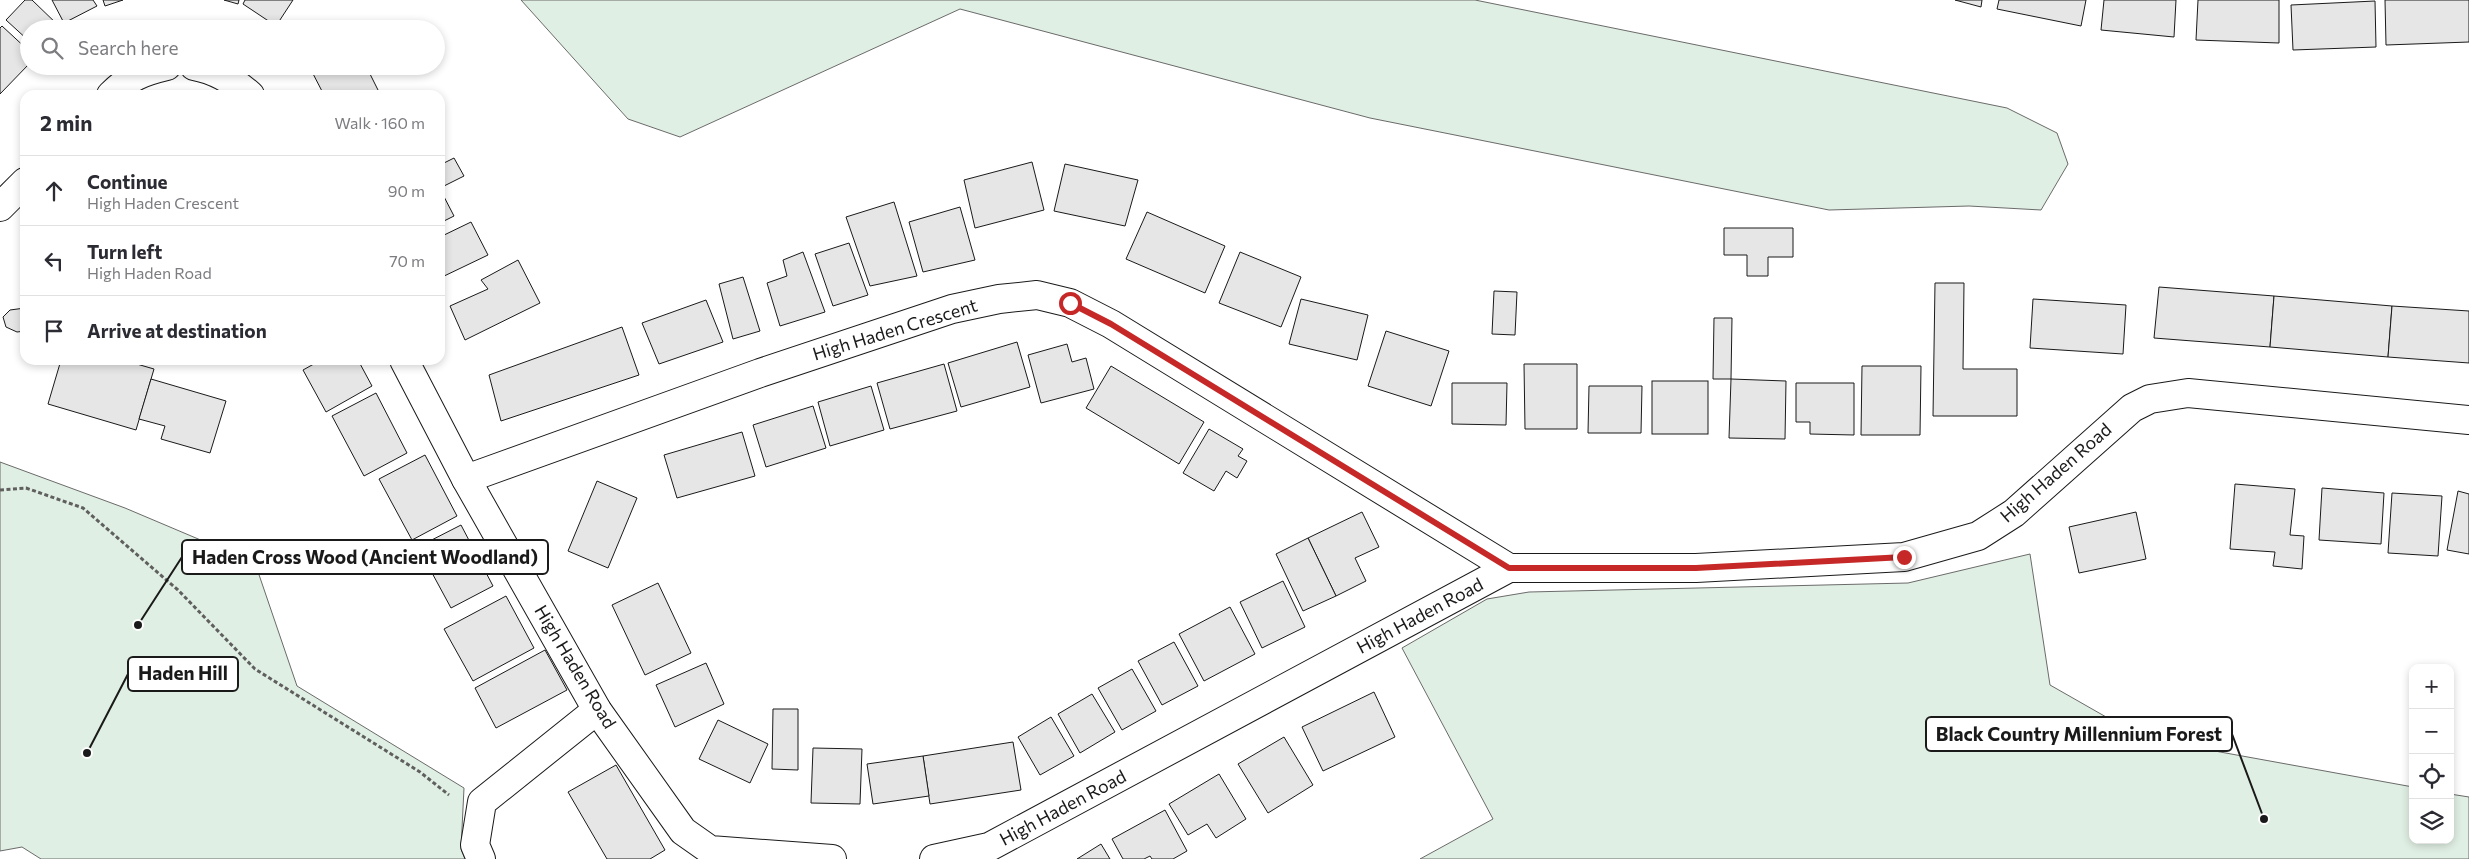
<!DOCTYPE html>
<html lang="en">
<head>
<meta charset="utf-8">
<style>
  :root { --surface:#fff; --page:#f7f7f7; --text:#2b2b33; --muted:#7c7c81; --line:#e1e1e2 }
  body { margin:0; font-family:Commissioner,sans-serif; background:var(--page); color:var(--text) }
  .controls { position:absolute; right:15px; bottom:15px; display:grid; overflow:hidden; border-radius:10px; box-shadow:0 2px 8px #0003 }
  .controls button { width:45px; height:45px; display:grid; place-items:center; padding:0; border:0; border-bottom:1px solid var(--line); background:var(--surface); color:var(--text); font:25px sans-serif }
  .stop { position:absolute; width:15px; height:15px; margin:-11px; border:4px solid #c62828; border-radius:50%; background:#fff }
  .stop.end { background:#c62828; border-color:#fff; box-shadow:0 1px 5px #0008 }
  .list { margin:0; padding:0; list-style:none }
  h2 { display:flex; justify-content:space-between; align-items:center; height:65px; margin:0; padding:0 20px; font-size:21px }
  h2 small { font-size:16px; font-weight:400; color:var(--muted) }
  .list li { display:grid; grid-template-columns:32px 1fr auto; gap:15px; align-items:center; box-sizing:border-box; height:70px; padding:0 20px; border-top:1px solid var(--line) }
  .list b { display:block; font-size:19px; white-space:nowrap }
  .list p { margin:0; font-size:16px; white-space:nowrap; color:var(--muted) }
  .list em { font-size:16px; font-style:normal; color:var(--muted) }
  .icon { flex:none; width:28px; height:28px; fill:none; stroke:currentColor; stroke-width:2; stroke-linecap:round; stroke-linejoin:round }
  .map { position:relative; flex:none; width:2469px; height:859px; overflow:hidden }
  .search { position:absolute; background:var(--surface); box-shadow:0 2px 8px #0003; left:20px; top:20px; width:425px; height:55px; display:flex; align-items:center; gap:12px; box-sizing:border-box; padding:0 18px; border-radius:28px; color:var(--muted); font-size:19px }
  .panel { position:absolute; background:var(--surface); box-shadow:0 2px 8px #0003; left:20px; top:90px; width:425px; height:275px; border-radius:15px }
  .map>svg:first-child { display:block }
  .green { fill:#e0efe3; stroke:#6a6a6a }
  .building { fill:#e6e6e6; stroke:#1a1a1a }
  .lines { fill:none; stroke-linecap:round; stroke-linejoin:round }
  .minor-casing { stroke:#1a1a1a; stroke-width:30 }
  .path { stroke:#5f5f5f; stroke-width:3; stroke-dasharray:4 2.5; stroke-linecap:butt }
  .minor { stroke:#fff; stroke-width:28 }
  .route { stroke:#c62828; stroke-width:6 }
  .labels { text-anchor:middle; stroke-width:4; stroke-linejoin:round; paint-order:stroke }
  .street-label { font-size:18px; fill:#1a1a1a; stroke:#fff }
  .leader { fill:none; stroke:#1a1a1a; stroke-width:2 }
  .callout-dot { fill:#1a1a1a; stroke:#fff; stroke-width:2 }
  .callout { fill:#fff; stroke:#1a1a1a; stroke-width:2 }
  .callout-label { font-size:19px; text-anchor:middle; font-weight:bold; fill:#1a1a1a }
</style>
</head>
<body>
<div class="map">
<svg width="2469" height="859" viewBox="0 0 2469 859">
  <rect width="100%" height="100%" fill="#fff"/>
  <!-- green -->
  <g class="green">
    <polygon points="521,0 1475,0 2007,108 2057,133 2068,164 2041,210 1969,206 1829,210 1370,118 960,9 680,137 628,119"/>
    <polygon points="0,462 125,508 255,563 297,686 464,788 461,849 465,859 41,859 22,847 0,851"/>
    <polygon points="2030,554 2050,685 2143,738 2413,787 2413,840 2450,840 2450,794 2469,797 2469,859 1420,859 1493,819 1402,648 1487,599 1529,592 1908,583"/>
  </g>
  <!-- building -->
  <g class="building">
    <polygon points="25,0 32,0 60,27 29,29 29,41 6,20"/>
    <polygon points="52,0 93,0 97,6 64,23"/>
    <polygon points="103,0 123,0 105,6"/>
    <polygon points="224,0 239,0 238,4"/>
    <polygon points="245,0 293,0 276,26 243,4"/>
    <polygon points="1955,0 1982,0 1981,7"/>
    <polygon points="1999,0 2086,0 2081,26 1997,9"/>
    <polygon points="2104,0 2176,0 2174,37 2101,30"/>
    <polygon points="2198,0 2279,0 2279,43 2196,40"/>
    <polygon points="2385,0 2469,0 2469,42 2386,45"/>
    <polygon points="2375,1 2376,47 2293,50 2291,5"/>
    <polygon points="2,26 29,51 29,64 0,94 0,28"/>
    <polygon points="309,66 366,66 379,92 372,95 324,95"/>
    <polygon points="454,158 464,176 440,188 440,165"/>
    <polygon points="1032,162 1044,210 975,228 964,180"/>
    <polygon points="1065,164 1138,180 1125,226 1054,211"/>
    <polygon points="440,189 454,216 440,223"/>
    <polygon points="894,202 917,276 870,286 846,217"/>
    <polygon points="960,207 975,260 923,272 909,222"/>
    <polygon points="1147,212 1225,246 1205,293 1126,259"/>
    <polygon points="471,222 488,255 440,278 440,237"/>
    <polygon points="1724,228 1793,228 1793,257 1768,257 1768,276 1747,276 1747,255 1724,255"/>
    <polygon points="849,243 868,295 833,306 815,254"/>
    <polygon points="803,252 825,312 780,326 767,283 787,276 783,260"/>
    <polygon points="1240,252 1301,277 1281,327 1219,303"/>
    <polygon points="518,260 540,303 465,340 450,306 488,289 481,280"/>
    <polygon points="23,277 25,277 25,299"/>
    <polygon points="743,277 760,331 733,339 719,284"/>
    <polygon points="1935,283 1964,283 1963,369 2017,369 2017,416 1933,416"/>
    <polygon points="2159,287 2274,296 2270,347 2154,338"/>
    <polygon points="1494,291 1517,292 1515,335 1492,334"/>
    <polygon points="2274,296 2392,306 2388,357 2270,347"/>
    <polygon points="1301,299 1368,315 1357,360 1289,344"/>
    <polygon points="2033,299 2126,305 2123,354 2030,348"/>
    <polygon points="706,300 723,342 659,364 642,323"/>
    <polygon points="2392,306 2469,311 2469,363 2388,357"/>
    <polygon points="25,308 25,331 17,332 6,327 3,317 10,310"/>
    <polygon points="1714,318 1732,318 1731,379 1713,379"/>
    <polygon points="622,327 639,375 501,421 489,375"/>
    <polygon points="1386,331 1449,351 1431,406 1368,386"/>
    <polygon points="1017,342 1030,387 961,407 948,363"/>
    <polygon points="1067,344 1072,362 1086,358 1094,389 1041,403 1028,355"/>
    <polygon points="61,360 123,360 154,369 136,430 48,404"/>
    <polygon points="321,360 358,360 372,386 326,412 303,370"/>
    <polygon points="944,364 957,411 890,429 877,383"/>
    <polygon points="1524,364 1577,364 1577,429 1525,429"/>
    <polygon points="1111,366 1204,422 1179,464 1086,408"/>
    <polygon points="1862,366 1921,366 1920,435 1861,435"/>
    <polygon points="151,379 226,401 210,453 161,439 165,426 139,419"/>
    <polygon points="1731,379 1786,381 1785,439 1729,438"/>
    <rect x="1652" y="381" width="56" height="53"/>
    <polygon points="1452,383 1507,383 1506,425 1452,424"/>
    <polygon points="1796,383 1854,383 1854,435 1810,434 1810,422 1796,422"/>
    <polygon points="871,386 884,430 830,446 818,402"/>
    <polygon points="1589,386 1642,386 1641,433 1588,433"/>
    <polygon points="376,393 407,453 364,476 332,416"/>
    <polygon points="813,406 826,448 766,467 753,425"/>
    <polygon points="1209,429 1243,449 1238,456 1247,461 1237,478 1226,471 1214,491 1183,473"/>
    <polygon points="742,432 755,476 677,498 664,455"/>
    <polygon points="425,455 457,516 412,540 379,479"/>
    <polygon points="597,481 637,498 608,568 568,551"/>
    <polygon points="2235,484 2295,489 2290,535 2304,536 2302,569 2273,566 2275,552 2230,549"/>
    <polygon points="2322,488 2384,493 2381,544 2319,540"/>
    <polygon points="2458,491 2469,494 2469,554 2447,550"/>
    <polygon points="2392,493 2442,496 2438,556 2388,553"/>
    <polygon points="1362,512 1379,547 1355,558 1366,581 1336,596 1308,538"/>
    <polygon points="2136,512 2146,559 2079,573 2069,527"/>
    <polygon points="461,525 493,586 451,608 418,547"/>
    <polygon points="1308,538 1336,596 1303,611 1276,554"/>
    <polygon points="1283,581 1305,627 1262,648 1240,602"/>
    <polygon points="658,583 691,653 645,675 612,605"/>
    <polygon points="506,596 534,648 473,681 444,629"/>
    <polygon points="1230,607 1255,654 1204,681 1179,634"/>
    <polygon points="1174,642 1198,686 1162,705 1138,661"/>
    <polygon points="545,650 567,690 496,728 475,688"/>
    <polygon points="706,663 724,704 675,727 656,685"/>
    <polygon points="1132,669 1156,711 1122,730 1098,688"/>
    <polygon points="1374,692 1395,737 1323,771 1302,727"/>
    <polygon points="1092,694 1115,732 1080,753 1058,714"/>
    <polygon points="773,709 798,709 798,770 772,769"/>
    <polygon points="1051,717 1074,756 1040,775 1018,737"/>
    <polygon points="718,720 768,744 750,783 699,759"/>
    <polygon points="1284,737 1313,785 1268,813 1238,764"/>
    <polygon points="1013,742 1021,790 930,804 923,756"/>
    <polygon points="813,748 862,749 860,804 811,803"/>
    <polygon points="923,756 929,796 873,804 867,764"/>
    <polygon points="616,765 665,850 650,859 607,859 568,792"/>
    <polygon points="1219,774 1246,819 1216,838 1207,824 1188,835 1169,804"/>
    <polygon points="1165,810 1187,851 1173,859 1152,859 1150,856 1144,859 1123,859 1112,839"/>
    <polygon points="1101,844 1110,859 1077,859"/>
  </g>
  <g class="lines">
    <!-- minor casing -->
    <g class="minor-casing">
      <g id="minor">
        <path d="M194 66C216 70 234 81 250 95"/>
        <path d="M111 95C129 77 142 72 167 66"/>
        <polyline points="0,207 25,182"/>
        <polyline points="404,360 466,479 597,710 683,831 710,850 832,859"/>
        <polyline points="466,479 760,373 952,309 999,299 1037,295 1070,303 1111,324 1509,568"/>
        <polyline points="481,859 475,845 482,802 597,710"/>
        <polyline points="934,859 989,847 1509,568 1696,568 1904,557 1978,536 2014,513 2132,408 2150,399 2188,393 2469,420"/>
      </g>
    </g>
    <!-- path -->
    <polyline class="path" points="0,490 26,488 83,508 178,590 255,669 420,772 449,795"/>
    <!-- minor -->
    <use href="#minor" class="minor"/>
  </g>
  <g class="lines">
    <!-- route -->
    <polyline class="route" points="1070,303 1111,324 1509,568 1696,568 1904,557"/>
  </g>
  <g class="labels">
    <!-- street labels -->
    <g class="street-label">
      <text transform="translate(895 330) rotate(-17)" y="6">High Haden Crescent</text>
      <text transform="translate(2056 473) rotate(-41)" y="6">High Haden Road</text>
      <text transform="translate(1420 616) rotate(-28)" y="6">High Haden Road</text>
      <text transform="translate(575 667) rotate(59)" y="6">High Haden Road</text>
      <text transform="translate(1063 808) rotate(-28)" y="6">High Haden Road</text>
    </g>
  </g>
  <!-- callouts -->
  <path class="leader" d="M138 625L182 557M87 753L128 674M2264 819L2232 734"/>
  <g class="callout-dot">
    <circle cx="138" cy="625" r="5"/>
    <circle cx="87" cy="753" r="5"/>
    <circle cx="2264" cy="819" r="5"/>
  </g>
  <g class="callout">
    <rect x="182" y="540" width="366" height="34" rx="5"/>
    <rect x="128" y="657" width="110" height="34" rx="5"/>
    <rect x="1926" y="717" width="306" height="34" rx="5"/>
  </g>
  <g class="callout-label">
    <text x="365" y="564">Haden Cross Wood (Ancient Woodland)</text>
    <text x="183" y="680">Haden Hill</text>
    <text x="2079" y="741">Black Country Millennium Forest</text>
  </g>
</svg>
<div class="controls">
<button>+</button>
<button>−</button>
<button><svg class="icon" aria-label="locate" viewBox="0 0 24 24"><circle cx="12" cy="12" r="6"/><path d="M12 2v4M12 18v4M2 12h4M18 12h4"/></svg></button>
<button><svg class="icon" aria-label="layers" viewBox="0 0 24 24"><path d="M12 4l9 5-9 5-9-5zM3 14l9 5 9-5"/></svg></button>
</div>
<div class="stop" style="left:1070px;top:303px"></div>
<div class="stop end" style="left:1904px;top:557px"></div>
<div class="search"><svg class="icon" aria-label="search" viewBox="0 0 24 24"><circle cx="10" cy="10" r="6"/><path d="M15 15l6 6"/></svg>Search here</div>
<section class="panel">
<h2>2 min<small>Walk · 160 m</small></h2>
<ul class="list">
<li><svg class="icon" aria-label="ahead" viewBox="0 0 24 24"><path d="M12 20V5M6 11l6-6 6 6"/></svg><div><b>Continue</b><p>High Haden Crescent</p></div><em>90 m</em></li>
<li><svg class="icon" aria-label="left" viewBox="0 0 24 24"><path d="M17 20v-9H6M10 6l-5 5 5 5"/></svg><div><b>Turn left</b><p>High Haden Road</p></div><em>70 m</em></li>
<li><svg class="icon" aria-label="arrive" viewBox="0 0 24 24"><path d="M6 21V4h12l-3 4 3 4H6"/></svg><div><b>Arrive at destination</b></div></li>
</ul>
</section>
</div>
</body>
</html>
